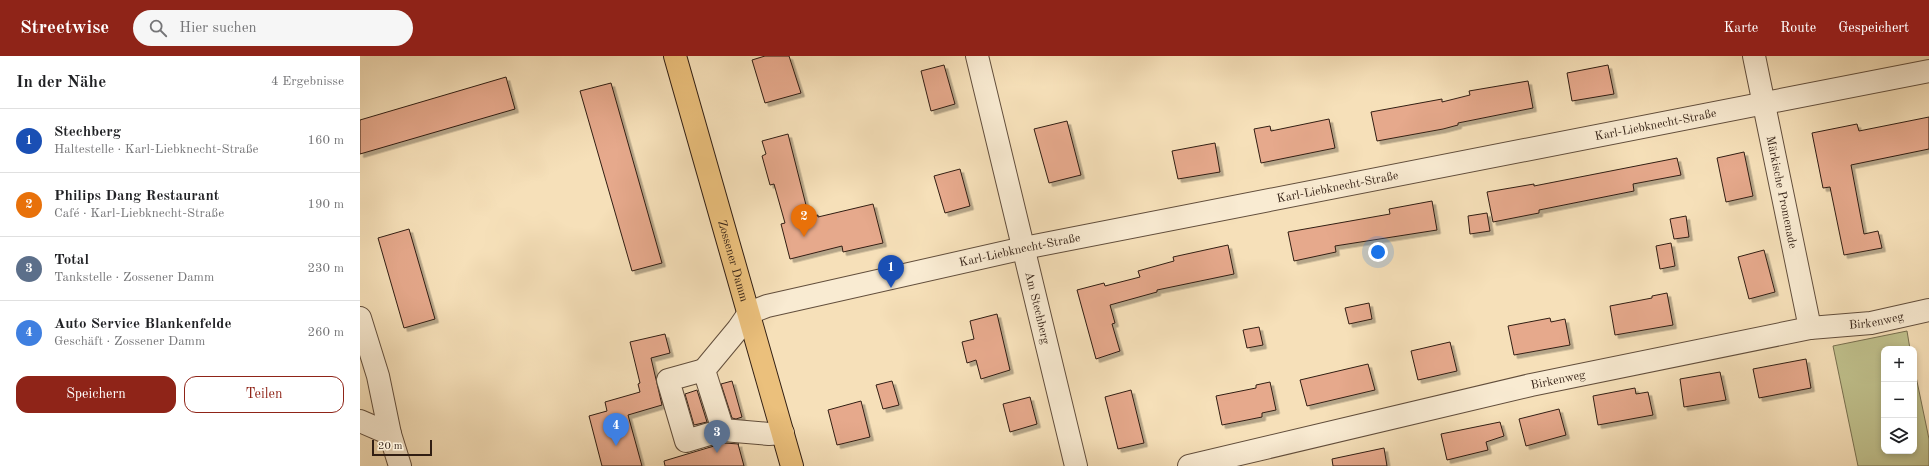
<!DOCTYPE html>
<html lang="de">
<head>
<meta charset="utf-8">
<style>
  :root { --surface:#fff; --page:#f6f6f6; --text:#202124; --muted:#757577; --line:#e0e0e0; --accent:#8f2418 }
  body { margin:0; font-family:"Old Standard TT",serif; background:var(--page); color:var(--text) }
  .controls { position:absolute; right:12px; bottom:12px; display:grid; overflow:hidden; border-radius:8px; box-shadow:0 2px 6px #0003 }
  .controls button { width:36px; height:36px; display:grid; place-items:center; padding:0; border:0; border-bottom:1px solid var(--line); background:var(--surface); color:var(--text); font:20px sans-serif }
  .scale { position:absolute; left:12px; bottom:10px; width:60px; box-sizing:border-box; padding-left:4px; border:2px solid #311e13; border-top:0; font-size:11px; line-height:14px; white-space:nowrap; color:#311e13; -webkit-text-stroke:3px #f9ebd2; paint-order:stroke }
  .you { position:absolute; left:1018px; top:196px; width:14px; height:14px; margin:-10px; border:3px solid #fff; border-radius:50%; background:#1a73e8; box-shadow:0 0 0 6px #1a73e833 }
  .badge { display:grid; place-items:center; width:26px; height:26px; border-radius:50%; background:var(--accent); color:#fff; font-size:13px; font-weight:700 }
  .pin { position:absolute; translate:-50% -33px; filter:drop-shadow(0 1px 2px #0008) }
  .pin::after { content:''; position:absolute; top:21px; width:14px; height:12px; background:inherit; clip-path:polygon(0 0,100% 0,50% 100%) }
  .list { margin:0; padding:0; list-style:none }
  h2 { display:flex; justify-content:space-between; align-items:center; height:52px; margin:0; padding:0 16px; font-size:17px }
  h2 small { font-size:13px; font-weight:400; color:var(--muted) }
  .list li { display:grid; grid-template-columns:26px 1fr auto; gap:12px; align-items:center; box-sizing:border-box; height:64px; padding:0 16px; border-top:1px solid var(--line) }
  .list b { display:block; font-size:15px; white-space:nowrap }
  .list p { margin:0; font-size:13px; white-space:nowrap; color:var(--muted) }
  .list em { font-size:13px; font-style:normal; color:var(--muted) }
  .actions { display:flex; gap:8px; padding:12px 16px }
  .actions a { flex:1; padding:9px 0; border:1px solid var(--accent); border-radius:12px; text-align:center; font-size:14px; color:var(--accent) }
  .actions .main { background:var(--accent); color:#fff }
  .icon { flex:none; width:22px; height:22px; fill:none; stroke:currentColor; stroke-width:2; stroke-linecap:round; stroke-linejoin:round }
  .map { position:relative; flex:none; width:1569px; height:410px; overflow:hidden }
  header { display:flex; align-items:center; gap:24px; box-sizing:border-box; height:56px; padding:0 20px; background:var(--accent); color:#fff }
  header strong { font-size:19px }
  nav { display:flex; gap:22px; margin-inline-start:auto; font-size:14px }
  .search { width:280px; height:36px; background:var(--page); display:flex; align-items:center; gap:10px; box-sizing:border-box; padding:0 14px; border-radius:22px; color:var(--muted); font-size:15px }
  main { display:flex }
  aside { flex:1; background:var(--surface) }
  .map>svg:first-child { display:block }
  .green { fill:#c0c18d; stroke:#787050 }
  .building { fill:#e6a98c; stroke:#311e13; filter:url(#shadow) }
  .lines { fill:none; stroke-linecap:round; stroke-linejoin:round }
  .minor-casing { stroke:#624e3c; stroke-width:24 }
  .major-casing { stroke:#311e13; stroke-width:24 }
  .minor { stroke:#f9ebd2; stroke-width:22 }
  .major { stroke:#ebc07c; stroke-width:22 }
  .labels { text-anchor:middle; stroke-width:3; stroke-linejoin:round; paint-order:stroke }
  .street-label { font-size:12px; fill:#311e13; stroke:#f9ebd2 }
</style>
</head>
<body>
<header>
<strong>Streetwise</strong>
<div class="search"><svg class="icon" aria-label="search" viewBox="0 0 24 24"><circle cx="10" cy="10" r="6"/><path d="M15 15l6 6"/></svg>Hier suchen</div>
<nav><a>Karte</a><a>Route</a><a>Gespeichert</a></nav>
</header>
<main>
<aside>
<h2>In der Nähe<small>4 Ergebnisse</small></h2>
<ul class="list">
<li><span class="badge" style="background:#1a4fb4">1</span><div><b>Stechberg</b><p>Haltestelle · Karl-Liebknecht-Straße</p></div><em>160 m</em></li>
<li><span class="badge" style="background:#e8710a">2</span><div><b>Philips Dang Restaurant</b><p>Café · Karl-Liebknecht-Straße</p></div><em>190 m</em></li>
<li><span class="badge" style="background:#5c6f8a">3</span><div><b>Total</b><p>Tankstelle · Zossener Damm</p></div><em>230 m</em></li>
<li><span class="badge" style="background:#3f7fe0">4</span><div><b>Auto Service Blankenfelde</b><p>Geschäft · Zossener Damm</p></div><em>260 m</em></li>
</ul>
<div class="actions"><a class="main">Speichern</a><a>Teilen</a></div>
</aside>
<div class="map">
<svg width="1569" height="410" viewBox="0 0 1569 410">
  <defs>
    <filter id="shadow"><feDropShadow dx="3.5" dy="3.5" stdDeviation="0" flood-color="#0004"/></filter>
  </defs>
  <rect width="100%" height="100%" fill="#f6e0b9"/>
  <filter id="stains"><feTurbulence type="fractalNoise" baseFrequency=".005" numOctaves="4"/><feColorMatrix values="0 0 0 0 .2 0 0 0 0 .09 0 0 0 0 .02 0 0 0 .5 -.17"/></filter>
  <radialGradient id="worn" r=".72"><stop offset=".6" stop-color="#630" stop-opacity="0"/><stop offset="1" stop-color="#630" stop-opacity=".3"/></radialGradient>
  <!-- green -->
  <polygon class="green" points="1547,275 1550,293 1524,293 1524,395 1554,395 1554,311 1569,383 1569,410 1498,410 1473,290"/>
  <!-- building -->
  <g class="building">
    <polygon points="405,0 429,0 441,37 405,47 392,4"/>
    <polygon points="584,9 595,48 571,55 561,15"/>
    <polygon points="1248,9 1254,38 1212,45 1207,17"/>
    <polygon points="146,21 155,53 0,98 0,64"/>
    <polygon points="1168,25 1173,52 1098,67 1098,69 1083,73 1017,85 1011,56 1082,43 1082,46 1110,39 1109,35"/>
    <polygon points="251,27 302,207 272,215 220,35"/>
    <polygon points="1569,61 1569,93 1491,109 1504,178 1518,175 1522,192 1484,199 1470,131 1463,132 1452,77 1497,68 1499,75"/>
    <polygon points="969,63 975,92 901,107 894,73 910,70 911,75"/>
    <polygon points="707,65 721,119 689,127 674,73"/>
    <polygon points="428,78 449,161 458,159 458,161 513,148 523,187 483,196 482,190 430,203 421,168 425,167 414,128 410,129 402,100 406,98 402,85"/>
    <polygon points="855,87 860,116 818,123 812,95"/>
    <polygon points="1384,96 1393,140 1366,146 1357,102"/>
    <polygon points="1317,102 1321,119 1273,128 1274,135 1179,154 1179,157 1133,166 1127,136 1174,128 1174,130"/>
    <polygon points="600,113 610,150 585,157 574,120"/>
    <polygon points="1072,145 1077,174 975,190 976,196 934,205 928,176 1030,158 1029,153"/>
    <polygon points="1127,157 1130,175 1110,178 1108,160"/>
    <polygon points="1326,160 1329,181 1314,183 1310,163"/>
    <polygon points="49,173 75,263 44,272 18,182"/>
    <polygon points="1311,187 1315,210 1300,213 1296,190"/>
    <polygon points="868,189 874,218 797,234 797,236 750,249 755,267 752,268 760,295 736,303 717,234 744,227 745,230 780,221 778,215 814,205 813,201"/>
    <polygon points="1404,194 1415,236 1389,243 1378,201"/>
    <polygon points="1307,237 1313,269 1255,279 1250,250 1292,242 1292,240"/>
    <polygon points="1009,247 1012,263 989,268 985,252"/>
    <polygon points="637,258 650,314 621,323 616,304 607,307 602,286 614,283 610,265"/>
    <polygon points="1190,262 1191,266 1205,263 1210,289 1154,299 1148,270"/>
    <polygon points="899,271 903,289 887,292 883,274"/>
    <polygon points="305,278 310,297 291,302 302,349 268,359 282,410 242,410 229,360 247,355 245,346 280,336 278,328 280,327 270,286"/>
    <polygon points="1090,286 1097,315 1058,324 1051,295"/>
    <polygon points="1446,303 1451,332 1399,342 1393,313"/>
    <polygon points="1008,308 1015,334 947,350 940,324"/>
    <polygon points="1360,316 1366,344 1324,351 1320,323"/>
    <polygon points="372,325 382,361 376,363 372,362 361,328"/>
    <polygon points="532,325 539,349 523,353 516,329"/>
    <polygon points="910,326 916,354 902,357 902,361 862,369 856,340 896,332 896,329"/>
    <polygon points="1275,332 1276,338 1288,336 1293,359 1238,369 1233,340"/>
    <polygon points="337,334 347,366 334,369 325,338"/>
    <polygon points="771,334 784,387 758,393 745,341"/>
    <polygon points="670,341 677,368 650,376 643,348"/>
    <polygon points="501,345 510,381 477,389 468,354"/>
    <polygon points="1199,353 1206,379 1166,390 1159,363"/>
    <polygon points="1140,366 1144,380 1126,386 1128,394 1087,404 1081,378"/>
    <polygon points="364,387 379,388 378,388 384,410 305,410 304,405"/>
    <polygon points="1024,392 1027,410 973,410 972,403"/>
  </g>
  <g class="lines">
    <!-- minor casing -->
    <g class="minor-casing">
      <g id="minor">
        <path id="s1" d="M617 0 716 410"/>
        <path id="s2" d="M1394 0 1450 272"/>
        <polyline points="0,262 18,320 30,378 40,410"/>
        <polyline points="344,314 308,324 326,385 363,374"/>
        <polyline points="0,365 30,378"/>
        <path id="s3" d="M423 377 409 378 363 374 344 314 378 273 389 257 407 250 664 192 1569 15"/>
        <path id="s4" d="M829 410 1171 329 1450 272 1511 267 1569 254"/>
      </g>
    </g>
    <!-- major casing -->
    <g class="major-casing">
      <g id="major">
        <path id="s5" d="M315 0 432 410"/>
      </g>
    </g>
    <!-- minor -->
    <use href="#minor" class="minor"/>
    <!-- major -->
    <use href="#major" class="major"/>
  </g>
  <g class="labels">
    <!-- street labels -->
    <g class="street-label">
      <text dy="4" stroke="none"><textPath href="#s3" startOffset="1122">Karl-Liebknecht-Straße</textPath></text>
      <text dy="4" stroke="none"><textPath href="#s3" startOffset="798">Karl-Liebknecht-Straße</textPath></text>
      <text dy="4" stroke="none"><textPath href="#s2" startOffset="139">Märkische Promenade</textPath></text>
      <text dy="4" stroke="none"><textPath href="#s3" startOffset="474">Karl-Liebknecht-Straße</textPath></text>
      <text dy="4" stroke="none"><textPath href="#s5" startOffset="213">Zossener Damm</textPath></text>
      <text dy="4" stroke="none"><textPath href="#s1" startOffset="259">Am Stechberg</textPath></text>
      <text dy="4" stroke="none"><textPath href="#s4" startOffset="703">Birkenweg</textPath></text>
      <text dy="4" stroke="none"><textPath href="#s4" startOffset="379">Birkenweg</textPath></text>
    </g>
  </g>
  <rect width="100%" height="100%" filter="url(#stains)"/>
  <rect width="100%" height="100%" fill="url(#worn)"/>
</svg>
<div class="controls">
<button>+</button>
<button>−</button>
<button><svg class="icon" aria-label="layers" viewBox="0 0 24 24"><path d="M12 4l9 5-9 5-9-5zM3 14l9 5 9-5"/></svg></button>
</div>
<div class="scale">20 m</div>
<div class="you"></div>
<div class="pin badge" style="left:531px;top:232px;background:#1a4fb4">1</div>
<div class="pin badge" style="left:444px;top:181px;background:#e8710a">2</div>
<div class="pin badge" style="left:357px;top:397px;background:#5c6f8a">3</div>
<div class="pin badge" style="left:256px;top:390px;background:#3f7fe0">4</div>
</div>
</main>
</body>
</html>
